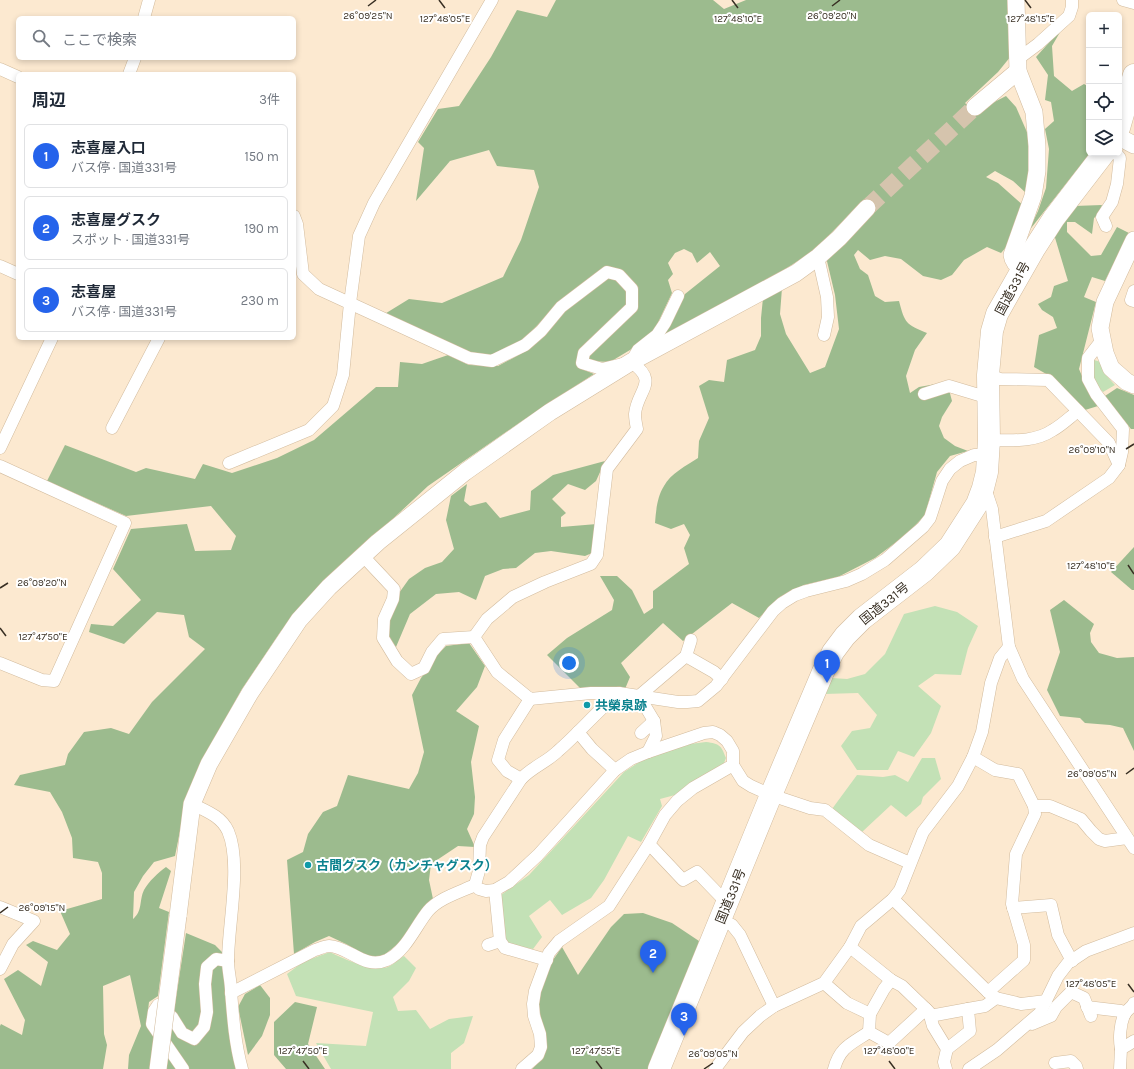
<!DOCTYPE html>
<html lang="ja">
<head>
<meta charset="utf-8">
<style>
  :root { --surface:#fff; --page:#f6f6f7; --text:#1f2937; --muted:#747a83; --line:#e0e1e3; --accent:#2563eb }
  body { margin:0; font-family:Karla,"Noto Sans JP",sans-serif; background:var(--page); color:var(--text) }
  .controls { position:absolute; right:12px; top:12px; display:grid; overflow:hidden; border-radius:6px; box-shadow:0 2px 6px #0003 }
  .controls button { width:36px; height:36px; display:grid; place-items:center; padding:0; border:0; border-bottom:1px solid var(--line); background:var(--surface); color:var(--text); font:20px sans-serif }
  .you { position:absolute; left:569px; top:663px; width:14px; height:14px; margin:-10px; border:3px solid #fff; border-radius:50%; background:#1a73e8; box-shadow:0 0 0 6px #1a73e833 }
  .badge { display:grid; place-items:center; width:26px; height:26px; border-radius:50%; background:var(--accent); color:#fff; font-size:13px; font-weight:700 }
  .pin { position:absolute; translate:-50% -33px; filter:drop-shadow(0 1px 2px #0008) }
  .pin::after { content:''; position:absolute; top:21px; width:14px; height:12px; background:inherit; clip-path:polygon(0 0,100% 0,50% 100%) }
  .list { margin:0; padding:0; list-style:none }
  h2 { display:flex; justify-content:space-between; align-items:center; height:52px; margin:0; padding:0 16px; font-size:17px }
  h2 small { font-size:13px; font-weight:400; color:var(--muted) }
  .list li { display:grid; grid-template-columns:26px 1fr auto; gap:12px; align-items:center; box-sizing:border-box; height:64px; margin:0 8px 8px; padding:0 8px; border:1px solid var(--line); border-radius:6px }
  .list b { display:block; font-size:15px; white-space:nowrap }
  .list p { margin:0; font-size:13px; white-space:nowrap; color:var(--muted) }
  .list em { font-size:13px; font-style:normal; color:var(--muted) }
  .icon { flex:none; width:22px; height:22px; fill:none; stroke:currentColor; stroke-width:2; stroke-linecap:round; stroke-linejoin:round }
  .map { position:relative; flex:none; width:1134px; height:1069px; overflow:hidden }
  .search { position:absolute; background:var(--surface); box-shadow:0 2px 6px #0003; left:16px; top:16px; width:280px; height:44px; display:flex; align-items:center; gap:10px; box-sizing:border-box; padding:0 14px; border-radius:6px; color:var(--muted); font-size:15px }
  .panel { position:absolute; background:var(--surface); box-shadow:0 2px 6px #0003; left:16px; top:72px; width:280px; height:268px; border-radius:6px }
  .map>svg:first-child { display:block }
  .green { fill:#c3e1b6 }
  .forest { fill:#9cbb8e }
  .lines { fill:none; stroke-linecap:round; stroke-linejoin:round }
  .secondary-tunnel { stroke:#d5c4ad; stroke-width:17; stroke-dasharray:17 8; stroke-linecap:butt }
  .street-casing { stroke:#d2bb9d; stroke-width:13 }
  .secondary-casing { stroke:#d2bb9d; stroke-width:18 }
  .highway-casing { stroke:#d2bb9d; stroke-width:23 }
  .street { stroke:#fff; stroke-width:12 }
  .secondary { stroke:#fff; stroke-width:17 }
  .highway { stroke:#fff; stroke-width:22 }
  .secondary-bridge-casing { stroke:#d2bb9d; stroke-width:18; stroke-linecap:butt }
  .secondary-bridge { stroke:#fff; stroke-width:17 }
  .ticks { fill:none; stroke:#382f23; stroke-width:1.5 }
  .culture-dot { fill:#0f9aa8; stroke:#fff; stroke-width:1.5 }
  .labels { text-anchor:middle; stroke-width:4; stroke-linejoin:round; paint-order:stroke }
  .street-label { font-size:13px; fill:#382f23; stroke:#fff }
  .culture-label { font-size:13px; font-weight:bold; fill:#0d838f; stroke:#fff; text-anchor:start }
  .ticks-label { font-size:10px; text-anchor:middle; fill:#382f23; stroke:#fff; stroke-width:4; stroke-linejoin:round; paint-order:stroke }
</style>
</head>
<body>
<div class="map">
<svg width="1134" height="1069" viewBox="0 0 1134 1069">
  <rect width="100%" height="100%" fill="#fce9d0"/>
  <!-- green -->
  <g class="green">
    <path d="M1094 360 1101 362C1102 373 1108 377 1115 385L1103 392C1093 380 1091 375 1094 360Z"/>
    <polygon points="935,606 957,612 978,626 968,648 961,675 935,674 918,686 941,706 931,733 914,757 898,751 888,770 857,770 841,746 852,731 870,728 877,715 858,693 824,694 832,678 847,679 865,674 885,654 904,614"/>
    <path d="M706 742C720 744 721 745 726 758L724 763 675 795 660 799 662 806 641 842 628 836 604 880 591 898 562 915 550 900 529 916 542 937 533 949 512 945 505 940 501 895 529 875 624 772 644 759 690 744Z"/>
    <polygon points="922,758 935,758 941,779 923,797 921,804 906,817 891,805 862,832 832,809 857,775 883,777 895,775 908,782"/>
    <path d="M330 952C344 959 372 972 388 967 394 964 399 959 404 956L416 968 409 981 393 997 398 1011 416 1010 430 1029 449 1019 473 1016 464 1043 451 1053V1069H331L316 1043 366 1046 373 1012 296 996 287 974 303 962Z"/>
  </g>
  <!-- forest -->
  <g class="forest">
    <path d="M556 0H713L724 9 746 0H1009L1011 56 998 72 965 103 975 112 1006 96 1016 107 1030 139 1033 173 1026 193 1013 181 995 171 986 177 998 183 1024 206 1008 245 1001 253 987 247 964 260 952 275 941 280 923 276 901 259 885 256 870 260 858 250 854 255 860 269 868 275 875 296 885 302 899 301C905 324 906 324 927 333L915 350 906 376 910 393 919 387 947 382 952 401 942 417 939 426 944 438 955 446 968 451 950 456 937 472 925 515 907 534 875 558 838 577 804 585 780 597 759 618 732 603 683 641 663 623 621 663 630 677 625 689H581L547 655 567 638 612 610 614 600 600 576H617L632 590 644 614 653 608V591L689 564 684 548 690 535 684 524 671 529 655 523C656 511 657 497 664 486 670 474 687 465 698 458L699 441 709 418 699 386 709 380 724 382 727 360 755 350 761 336V318L763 298 782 288 780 314 786 334 810 373 825 367 839 329 835 295 826 257 874 210 863 200 815 250 754 289 661 337 679 308 685 294 720 266 710 252 697 263 692 253 684 249 675 253 668 263 673 274 668 280 672 293 654 331 630 350 610 362 588 361 589 355 635 311 636 288 608 266 557 305 521 342 492 357 470 355 383 315 409 299 442 303 503 277 521 240 539 187 534 170 497 166 489 150 450 161 416 201 424 148 418 142 438 109 459 106 491 57 517 10 547 17Z"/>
    <polygon points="1063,27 1052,46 1054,76 1072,91 1084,84 1089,87 1089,153 1095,153 1076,171 1028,232 1038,211 1046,188 1049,149 1045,129 1054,121 1051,102 1045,100 1048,75 1036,57"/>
    <polygon points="1102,205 1099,214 1094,218 1092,234 1075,222 1067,222 1067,232 1091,256 1101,255 1117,227 1129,233 1105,281 1092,277 1084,297 1096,302 1079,369 1089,393 1098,406 1085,410 1055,379 1034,367 1039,335 1057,328 1053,317 1042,310 1038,304 1051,297 1054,286 1068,281 1053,231 1074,206"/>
    <path d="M607 278 619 280 626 292 627 308 579 352 577 367 594 374 522 421 428 486 322 585 281 631 242 689 211 745 187 796 175 856 154 862 143 876 134 892 133 919C143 911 139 900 144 890 149 881 158 873 166 867L171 871 159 908 169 912 158 996 149 1002 147 1019 154 1039 150 1069H128L129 1055 141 1026 130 975 103 986 104 1034 107 1045 103 1069H0V1026L1 1024 22 1035 25 1020 4 979 18 970 41 986 48 962 26 945 33 941 57 950 70 934 60 911 102 899V873L98 862 73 858 72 838 62 812 50 792 14 785 20 775 65 765 68 754 84 732 111 728 129 734 152 702 205 649 189 637 184 615 157 612 124 644 89 632 91 624 113 626 141 600 113 569 131 529 187 524 195 551 231 550 236 536 211 506 126 516 47 481 65 445 136 472 146 468 195 479 203 464 232 473 277 458 314 440 376 387H398L400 362 422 364 448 355 469 365 498 366 526 351 565 310Z"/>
    <polygon points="1117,388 1134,395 1134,429 1131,429 1105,396"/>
    <polygon points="605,461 596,481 585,490 568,484 552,499 566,513 561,517 561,527 597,524 592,553 585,556 551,551 535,553 516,568 503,569 485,576 476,600 459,592 436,594 410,614 396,647 388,637 388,620 399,593 409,579 425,568 442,562 454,549 446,520 451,496 467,484 464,501 470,506 486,502 500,518 530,510 531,491 553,475"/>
    <polygon points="1134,547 1134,590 1132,590 1111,572"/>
    <polygon points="1064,600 1094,624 1090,633 1091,642 1099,653 1117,658 1134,657 1134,751 1123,728 1110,725 1085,723 1080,718 1060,716 1047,690 1060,652 1050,610"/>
    <polygon points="469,643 485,666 477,687 456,711 479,726 471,762 475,797 474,814 467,829 475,847 458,846 431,864 429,880 433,899 399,943 383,956 369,957 346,944 329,936 315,942 294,954 287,860 303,852 308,834 323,812 337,806 348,775 409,789 418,773 424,752 412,695 421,678 433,663 437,655 446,646"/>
    <polygon points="643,913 672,923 699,941 683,991 650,1069 532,1069 543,1058 546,1046 538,1002 543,983 553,960 562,947 578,975 611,927 624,914"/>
    <polygon points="186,933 215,945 224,954 229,1035 236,1069 165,1069"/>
    <polygon points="260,985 270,998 270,1015 262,1036 248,1055 238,1007 245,994"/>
    <polygon points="295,1002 317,1007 308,1044 325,1069 286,1069 274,1055 274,1022"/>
  </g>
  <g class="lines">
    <!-- secondary-tunnel -->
    <polyline class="secondary-tunnel" points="867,208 975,107"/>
    <!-- street casing -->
    <g class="street-casing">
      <g id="street">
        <polyline points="1123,0 1134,3"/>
        <polyline points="144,18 149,0"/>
        <polyline points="1018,59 1038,44 1069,16 1072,7 1072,0"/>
        <polyline points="0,69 18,77"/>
        <polyline points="129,74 135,58"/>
        <polyline points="294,216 297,224 303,274 319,289 469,358 492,361 525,345 541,331 561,307 607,272 619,275 632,289 632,307 584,353 582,363 602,369 631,362 638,350 657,335 665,323 678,296"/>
        <polyline points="1106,226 1102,217 1112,202 1117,184 1120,158 1116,153"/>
        <polyline points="818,257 827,297 828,317 824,335"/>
        <polyline points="0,266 18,274"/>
        <polyline points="1134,291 1131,300 1134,301"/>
        <path d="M631 362C660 382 637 390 635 414 635 419 636 424 637 429L607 469 597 555 591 564 545 582 513 597 487 619 474 637 497 672 530 699 591 693H619L678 702H687L698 701 716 686 773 611 782 603 795 595 806 591 846 581 862 574 885 560 923 527 930 518 942 481 950 469 960 461 974 455H989"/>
        <polyline points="988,375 1000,379 1048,380 1109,443 1119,465"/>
        <polyline points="924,394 949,386 989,398"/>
        <polyline points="112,428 159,338"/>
        <path d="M989 440C1010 440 1034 443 1053 430 1062 425 1070 417 1078 411"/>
        <polyline points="0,448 52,338"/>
        <polyline points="229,463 309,430 333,406 343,375 350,303 359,236 374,203 492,0"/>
        <polyline points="0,466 125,523 54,681 42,680 0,663"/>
        <polyline points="983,488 987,494 992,509 1009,647 1023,679 1134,848"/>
        <polyline points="995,537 1046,521 1109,478 1119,465 1122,452 1123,429 1096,394 1088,379 1088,358 1102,340"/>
        <polyline points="363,556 394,589 393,599 384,619 383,638 397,661 411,674 424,668 432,652 443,639 474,637"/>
        <polyline points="686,656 714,672 722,679"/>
        <path d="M619 693C597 711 579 733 558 751 547 762 532 767 521 779L483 837 480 845 479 871 475 885 479 889 486 891 495 890 509 882 538 855 615 770 631 759 648 752 704 733 713 732 720 735 727 741 733 751V765L743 781 751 786 771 795 810 808 825 810 869 845 910 863"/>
        <polyline points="578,732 592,749 615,770"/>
        <polyline points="641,733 654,721"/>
        <polyline points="648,752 656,736 654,721 639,696 686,656 691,640"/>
        <polyline points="973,757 995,770 1018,774 1034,806 1035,814 1016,854 1012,904 1024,945 1024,960 988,992"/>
        <polyline points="521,779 507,771 498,760 504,740 530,699"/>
        <path d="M192 804C206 811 221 816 228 831 242 863 228 925 228 961 228 971 231 981 231 991 233 1017 235 1044 242 1069"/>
        <polyline points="1034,806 1050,806 1081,819 1091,831 1099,839 1105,841 1127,838"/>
        <polyline points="649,844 683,880 697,872 727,903"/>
        <polyline points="495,890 500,941 505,948 547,960"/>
        <polyline points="893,899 988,992 996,998 1021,1004 1046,1001"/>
        <polyline points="0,907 34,921 13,944 0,969"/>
        <polyline points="1013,908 1051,905 1058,935 1072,961"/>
        <polyline points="721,920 732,925 740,935 774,1006"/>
        <polyline points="488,945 500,941"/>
        <polyline points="850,947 891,980 902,986 929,1012 933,1026 947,1049 944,1062 946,1069"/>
        <polyline points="891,980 884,989 870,1014 869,1032 889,1043 926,1009"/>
        <polyline points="824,983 847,1003 870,1014"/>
        <path d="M231 993 315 950C319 949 325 946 329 946 350 947 364 970 387 960 406 951 415 927 428 911 439 898 460 892 475 885"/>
        <polyline points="1087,1007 1121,1011 1125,1014"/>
        <polyline points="930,1016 968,1009"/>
        <polyline points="1032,1024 1051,1016 1056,1007 1071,992 1084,998 1091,1016"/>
        <polyline points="947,1049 970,1031 968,1009 985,1006 996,998"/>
        <path d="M1121 1049C1119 1039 1120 1025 1124 1015 1126 1010 1132 1008 1134 1003"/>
        <polyline points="1055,1063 1071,1061 1076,1066 1077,1069"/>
        <polyline points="183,1069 152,1024 154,1011 158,1005 172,1017 182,1033 194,1039 204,1027 207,1012 205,984 207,967 216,959 228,961"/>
        <polyline points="522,1069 538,1055 541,1047 540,1034 534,1016 533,1004 535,991 549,953 559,941 609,906 649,844 665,815 677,801 693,788 733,765"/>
        <polyline points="715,1069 743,1032 760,1016 774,1006 824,983 850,947 861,926 893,899 900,890 923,832 958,786 973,757 982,732 991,683 1000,658 1009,647"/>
        <path d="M834 1069C840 1047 851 1044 869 1032"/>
        <polyline points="969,1069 997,1050 1040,1013 1058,976 1068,963 1086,951 1134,933"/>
        <polyline points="1120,1069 1121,1049 1134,1041"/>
      </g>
    </g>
    <!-- secondary casing -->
    <g class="secondary-casing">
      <g id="secondary">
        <path d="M1016 0 1018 71 1034 112 1037 146V171L1033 196 1012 255C1013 262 1016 265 1022 268"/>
        <polyline points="975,107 1018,71"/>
        <polyline points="1119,137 1134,145"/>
        <polyline points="1134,240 1105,302 1100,328 1105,353 1111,368 1127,382 1134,385"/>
        <polyline points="178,916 192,804 209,764 250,693 299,620 329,587 378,542 465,472 550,412 631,362 796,273 818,257 839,238 867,208"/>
      </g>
    </g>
    <!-- highway casing -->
    <g class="highway-casing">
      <g id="highway">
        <polyline points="1119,128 1134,75"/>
        <polyline points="659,1069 771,795 823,672 833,652 845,636 862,619 924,571 950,546 977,504 983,488 987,472 989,440 988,375 992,331 997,314 1034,249 1054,218 1104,153"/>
      </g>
    </g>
    <!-- street -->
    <use href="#street" class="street"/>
    <!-- secondary -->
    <use href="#secondary" class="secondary"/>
    <!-- highway -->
    <use href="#highway" class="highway"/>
    <!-- secondary-bridge casing -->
    <g class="secondary-bridge-casing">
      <polyline id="secondary-bridge" points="158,1069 178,916"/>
    </g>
    <!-- secondary-bridge -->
    <use href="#secondary-bridge" class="secondary-bridge"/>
  </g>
  <!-- ticks -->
  <path class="ticks" d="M439 0 445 8M732 0 738 8M1025 0 1031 8M368 6 376 0M832 6 840 0M1126 449 1134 444M1128 565 1134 574M0 588 8 583M0 628 6 636M1126 774 1134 768M0 913 8 907M1128 984 1134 992M303 1061 309 1069M596 1061 602 1069M889 1061 895 1069M704 1069 713 1063"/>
  <!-- markers -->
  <g class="culture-dot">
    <circle cx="587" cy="705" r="4"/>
    <circle cx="308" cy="865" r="4"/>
  </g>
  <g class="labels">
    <!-- street labels -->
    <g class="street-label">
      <text transform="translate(1012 288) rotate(-62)" y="5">国道331号</text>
      <text transform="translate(884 603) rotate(-39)" y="5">国道331号</text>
      <text transform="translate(730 896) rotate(-68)" y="5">国道331号</text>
    </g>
    <!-- culture labels -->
    <g class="culture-label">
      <text x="595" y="710">共榮泉跡</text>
      <text x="316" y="870">古間グスク（カンチャグスク）</text>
    </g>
  </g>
  <g class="ticks-label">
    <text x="832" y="19">26°09'20"N</text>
    <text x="368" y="19">26°09'25"N</text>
    <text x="445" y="22">127°48'05"E</text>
    <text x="738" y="22">127°48'10"E</text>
    <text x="1031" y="22">127°48'15"E</text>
    <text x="1092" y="453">26°09'10"N</text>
    <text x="1091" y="569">127°48'10"E</text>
    <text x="42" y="586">26°09'20"N</text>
    <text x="43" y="640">127°47'50"E</text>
    <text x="1092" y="777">26°09'05"N</text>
    <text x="42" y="911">26°09'15"N</text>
    <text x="1091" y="987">127°48'05"E</text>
    <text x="303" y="1054">127°47'50"E</text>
    <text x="596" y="1054">127°47'55"E</text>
    <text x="889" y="1054">127°48'00"E</text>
    <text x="713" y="1057">26°09'05"N</text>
  </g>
</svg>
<div class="controls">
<button>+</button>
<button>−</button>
<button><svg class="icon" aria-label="locate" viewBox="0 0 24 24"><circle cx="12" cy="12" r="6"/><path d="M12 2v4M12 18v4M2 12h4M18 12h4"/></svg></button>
<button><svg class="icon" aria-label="layers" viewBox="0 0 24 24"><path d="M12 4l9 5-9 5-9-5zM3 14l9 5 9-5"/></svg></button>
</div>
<div class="you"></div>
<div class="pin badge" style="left:827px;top:683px">1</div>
<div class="pin badge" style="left:653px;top:973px">2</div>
<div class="pin badge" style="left:684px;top:1036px">3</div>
<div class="search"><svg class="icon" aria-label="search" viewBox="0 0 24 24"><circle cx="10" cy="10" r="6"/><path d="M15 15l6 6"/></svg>ここで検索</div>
<section class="panel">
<h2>周辺<small>3件</small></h2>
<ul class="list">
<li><span class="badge">1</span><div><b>志喜屋入口</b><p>バス停 · 国道331号</p></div><em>150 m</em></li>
<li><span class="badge">2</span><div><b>志喜屋グスク</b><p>スポット · 国道331号</p></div><em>190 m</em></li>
<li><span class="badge">3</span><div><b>志喜屋</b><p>バス停 · 国道331号</p></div><em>230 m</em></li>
</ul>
</section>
</div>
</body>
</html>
